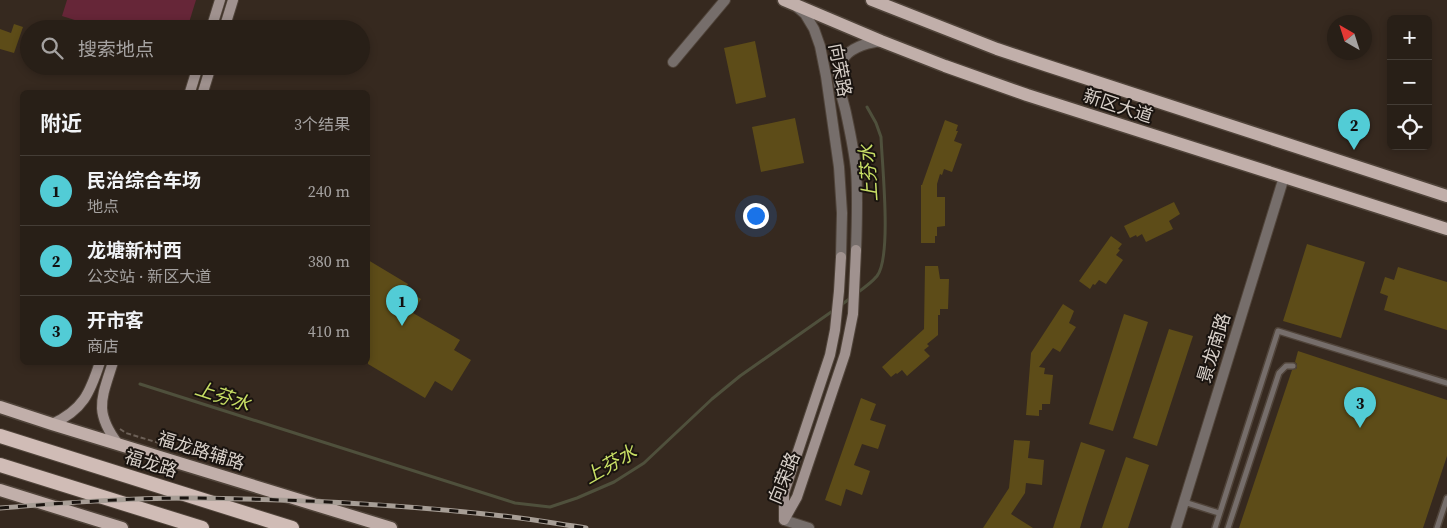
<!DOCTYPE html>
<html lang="zh">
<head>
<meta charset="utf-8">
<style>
  :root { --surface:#281f17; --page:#302720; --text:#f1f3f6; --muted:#a5a2a1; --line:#443d36; --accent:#52ccd6 }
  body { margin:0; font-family:"Source Serif 4","Noto Sans SC",serif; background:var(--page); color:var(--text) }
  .controls { position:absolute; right:15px; top:15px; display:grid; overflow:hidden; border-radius:8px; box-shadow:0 2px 8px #0003 }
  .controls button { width:45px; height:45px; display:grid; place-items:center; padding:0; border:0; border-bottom:1px solid var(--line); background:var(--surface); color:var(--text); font:25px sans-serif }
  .compass { position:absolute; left:1327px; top:15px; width:45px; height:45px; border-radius:50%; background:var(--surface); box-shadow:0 2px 8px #0003; rotate:321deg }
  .you { position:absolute; left:755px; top:215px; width:18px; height:18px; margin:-12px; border:4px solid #fff; border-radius:50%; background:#1a73e8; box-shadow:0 0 0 8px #1a73e833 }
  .badge { display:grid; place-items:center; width:32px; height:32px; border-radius:50%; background:var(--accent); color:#111; font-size:16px; font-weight:700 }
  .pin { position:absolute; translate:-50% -41px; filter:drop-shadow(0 1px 2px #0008) }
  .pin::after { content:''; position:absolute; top:26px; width:18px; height:15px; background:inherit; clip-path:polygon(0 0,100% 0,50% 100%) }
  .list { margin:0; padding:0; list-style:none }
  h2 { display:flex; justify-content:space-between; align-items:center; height:65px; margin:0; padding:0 20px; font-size:21px }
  h2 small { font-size:16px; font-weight:400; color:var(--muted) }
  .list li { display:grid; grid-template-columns:32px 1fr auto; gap:15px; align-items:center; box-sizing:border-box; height:70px; padding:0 20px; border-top:1px solid var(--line) }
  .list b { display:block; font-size:19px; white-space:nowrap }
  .list p { margin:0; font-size:16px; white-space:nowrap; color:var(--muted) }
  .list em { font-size:16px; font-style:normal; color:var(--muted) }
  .icon { flex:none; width:28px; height:28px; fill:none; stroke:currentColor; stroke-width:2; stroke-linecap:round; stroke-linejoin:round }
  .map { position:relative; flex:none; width:1447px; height:528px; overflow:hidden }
  .search { position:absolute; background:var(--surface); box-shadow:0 2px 8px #0003; left:20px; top:20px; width:350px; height:55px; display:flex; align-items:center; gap:12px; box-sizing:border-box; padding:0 18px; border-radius:28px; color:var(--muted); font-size:19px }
  .panel { position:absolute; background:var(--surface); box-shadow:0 2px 8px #0003; left:20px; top:90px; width:350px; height:275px; border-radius:8px }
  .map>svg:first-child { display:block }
  .green { fill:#662638 }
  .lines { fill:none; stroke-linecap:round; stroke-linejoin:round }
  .stream { stroke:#4f503c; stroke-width:3 }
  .building { fill:#5d4c18 }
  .service-casing { stroke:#50443a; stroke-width:8 }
  .minor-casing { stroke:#50443a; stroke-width:12 }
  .tertiary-casing { stroke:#50443a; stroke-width:12 }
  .secondary-casing { stroke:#50443a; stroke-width:12 }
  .primary-casing { stroke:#50443a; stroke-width:15 }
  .trunk-casing { stroke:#50443a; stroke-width:16 }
  .path { stroke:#6c6057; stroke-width:2; stroke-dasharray:5 2.5; stroke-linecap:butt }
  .service { stroke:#766e6b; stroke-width:5 }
  .minor { stroke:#766e6b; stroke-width:10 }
  .tertiary { stroke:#766e6b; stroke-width:10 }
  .secondary { stroke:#a0928f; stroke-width:10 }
  .primary { stroke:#c1afaa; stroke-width:12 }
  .trunk { stroke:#d0bcb6; stroke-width:14 }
  .rail-casing { stroke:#a79e96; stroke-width:5 }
  .rail { stroke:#19130f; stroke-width:3; stroke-dasharray:9; stroke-linecap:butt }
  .labels { text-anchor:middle; stroke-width:4; stroke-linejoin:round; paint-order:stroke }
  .street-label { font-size:18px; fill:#d8d0c9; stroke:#19130f }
  .water-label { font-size:19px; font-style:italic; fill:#c9e065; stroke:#19130f }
</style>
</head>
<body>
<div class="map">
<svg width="1447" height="528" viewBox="0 0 1447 528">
  <rect width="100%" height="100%" fill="#36291f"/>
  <!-- green -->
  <polygon class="green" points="67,0 196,0 187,29 103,29 62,16"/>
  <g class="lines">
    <!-- stream -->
    <g class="stream">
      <path d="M857 293C864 288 872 282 877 276 892 257 882 164 881 137L876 123 867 107"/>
      <polyline points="841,305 852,297"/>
      <polyline points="140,384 515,503 550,507 577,498 614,482 644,463 712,399 740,376 834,310"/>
    </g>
  </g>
  <!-- building -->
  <g class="building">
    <polygon points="14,24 23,27 14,53 0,49 0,29 11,33"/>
    <polygon points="755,41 766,97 736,104 724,48"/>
    <polygon points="795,118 804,163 761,172 752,127"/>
    <polygon points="945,120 958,125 956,131 958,131 954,141 962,144 952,172 944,169 942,175 940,174 937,184 937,197 945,197 945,226 937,227 937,236 935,236 935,243 921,243 921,185 922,185"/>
    <polygon points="1174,202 1180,214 1169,221 1173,229 1146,242 1142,234 1137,237 1136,235 1130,238 1124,226"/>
    <polygon points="1111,236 1122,244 1118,249 1120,250 1116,255 1123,260 1106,284 1099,280 1095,285 1093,284 1090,289 1079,281"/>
    <polygon points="1307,244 1365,262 1341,338 1283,321"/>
    <polygon points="368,260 408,284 405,290 421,299 413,313 460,340 454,350 471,360 452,391 435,381 425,398 368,364"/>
    <polygon points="925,266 938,266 940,279 949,279 948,309 940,309 940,315 938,315 938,335 927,344 929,346 924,350 930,356 907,376 902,370 897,374 896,373 891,377 882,367 924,329"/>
    <polygon points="1398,267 1447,282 1447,330 1384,310 1388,296 1380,293 1385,277 1394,280"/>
    <polygon points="1063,304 1074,311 1069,323 1076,327 1060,352 1053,348 1039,367 1045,368 1044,374 1053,375 1050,404 1042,404 1042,410 1039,410 1039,416 1026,415 1031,353"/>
    <polygon points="1124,314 1148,322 1113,431 1089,424"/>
    <polygon points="1169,329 1193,336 1157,446 1133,438"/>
    <polygon points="1298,351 1447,400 1447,456 1423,528 1239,528 1292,370 1297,368 1297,364 1295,362"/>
    <polygon points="861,398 876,404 870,420 886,425 878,449 862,444 854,465 870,471 862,495 846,489 841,506 825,500"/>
    <polygon points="1014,440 1030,441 1028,458 1044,460 1042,485 1026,483 1025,493 1011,514 1033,528 983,528 1009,488"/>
    <polygon points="1081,442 1105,450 1086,508 1080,528 1053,528"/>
    <polygon points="1126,457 1149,465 1128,528 1102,528"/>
  </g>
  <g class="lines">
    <!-- service casing -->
    <g class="service-casing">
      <g id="service">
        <polyline points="1184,502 1219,513"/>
        <polyline points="1215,528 1278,331 1447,383"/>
        <polyline points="1228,528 1279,373 1286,366 1293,366"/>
        <polyline points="1437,528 1447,498"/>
      </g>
    </g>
    <!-- minor casing -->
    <g class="minor-casing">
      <polyline id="minor" points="673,62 725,0"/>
    </g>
    <!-- tertiary casing -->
    <g class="tertiary-casing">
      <g id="tertiary">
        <polyline points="798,8 805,14 814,29 820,46 826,76 839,167 842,213 841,257"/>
        <path d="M856 250C857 223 858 196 856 169 854 150 850 132 846 113 843 98 833 76 842 61 849 47 867 43 881 41"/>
        <polyline points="784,520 809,528"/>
        <polyline points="1176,528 1284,177"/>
      </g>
    </g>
    <!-- secondary casing -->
    <g class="secondary-casing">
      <g id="secondary">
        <polyline points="211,29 220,0"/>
        <polyline points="224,29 233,0"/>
        <polyline points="190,92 198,66"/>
        <polyline points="203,92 211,66"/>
        <path d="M113 362C102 398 93 411 118 444"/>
        <path d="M52 424C83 410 90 393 100 362"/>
        <polyline points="784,518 784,493 830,355 835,330 839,291 841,257"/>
        <polyline points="784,520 797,497 845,354 853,314 856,250"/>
      </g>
    </g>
    <!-- primary casing -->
    <g class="primary-casing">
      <g id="primary">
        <polyline points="784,0 881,41 945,66 1027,95 1447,229"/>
        <polyline points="872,0 997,49 1048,66 1447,196"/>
        <polyline points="0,407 52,424 391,528"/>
        <polyline points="0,490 122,528"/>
      </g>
    </g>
    <!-- trunk casing -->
    <g class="trunk-casing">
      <g id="trunk">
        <polyline points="0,436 292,528"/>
        <polyline points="0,465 202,528"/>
      </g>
    </g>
    <!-- path -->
    <polyline class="path" points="120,429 126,433 182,450"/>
    <!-- service -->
    <use href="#service" class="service"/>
    <!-- minor -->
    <use href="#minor" class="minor"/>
    <!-- tertiary -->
    <use href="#tertiary" class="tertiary"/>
    <!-- secondary -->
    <use href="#secondary" class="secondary"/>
    <!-- primary -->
    <use href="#primary" class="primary"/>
    <!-- trunk -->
    <use href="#trunk" class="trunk"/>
    <!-- rail casing -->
    <g class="rail-casing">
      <path id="rail" d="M0 508C63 503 126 498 189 498 294 499 399 504 503 516 531 519 558 524 586 528"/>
    </g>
    <!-- rail -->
    <use href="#rail" class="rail"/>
  </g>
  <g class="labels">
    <!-- street labels -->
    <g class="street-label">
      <text transform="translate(840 70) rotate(79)" y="6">向荣路</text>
      <text transform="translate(1118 106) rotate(18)" y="6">新区大道</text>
      <text transform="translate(1214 348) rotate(-73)" y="6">景龙南路</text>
      <text transform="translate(201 451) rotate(17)" y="6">福龙路辅路</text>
      <text transform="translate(151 464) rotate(17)" y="6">福龙路</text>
      <text transform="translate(784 478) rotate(-68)" y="6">向荣路</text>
    </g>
    <!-- water labels -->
    <g class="water-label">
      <text transform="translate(868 173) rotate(-94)" y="7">上芬水</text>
      <text transform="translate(223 396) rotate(18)" y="7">上芬水</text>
      <text transform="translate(610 464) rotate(-30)" y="7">上芬水</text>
    </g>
  </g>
</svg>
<div class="controls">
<button>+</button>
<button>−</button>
<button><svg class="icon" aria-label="locate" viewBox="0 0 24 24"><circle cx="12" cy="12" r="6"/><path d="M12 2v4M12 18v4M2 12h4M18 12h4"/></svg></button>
</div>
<svg class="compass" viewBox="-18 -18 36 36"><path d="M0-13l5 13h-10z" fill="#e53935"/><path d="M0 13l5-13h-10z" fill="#a5a2a1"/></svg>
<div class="you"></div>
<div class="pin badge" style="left:402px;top:326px">1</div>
<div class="pin badge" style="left:1354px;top:150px">2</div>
<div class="pin badge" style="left:1360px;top:428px">3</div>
<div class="search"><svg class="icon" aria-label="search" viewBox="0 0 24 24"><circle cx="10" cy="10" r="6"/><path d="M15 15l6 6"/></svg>搜索地点</div>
<section class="panel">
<h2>附近<small>3个结果</small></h2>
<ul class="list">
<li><span class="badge">1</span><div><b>民治综合车场</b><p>地点</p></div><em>240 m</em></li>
<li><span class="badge">2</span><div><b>龙塘新村西</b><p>公交站 · 新区大道</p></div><em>380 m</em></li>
<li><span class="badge">3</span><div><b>开市客</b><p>商店</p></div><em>410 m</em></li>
</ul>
</section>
</div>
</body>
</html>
